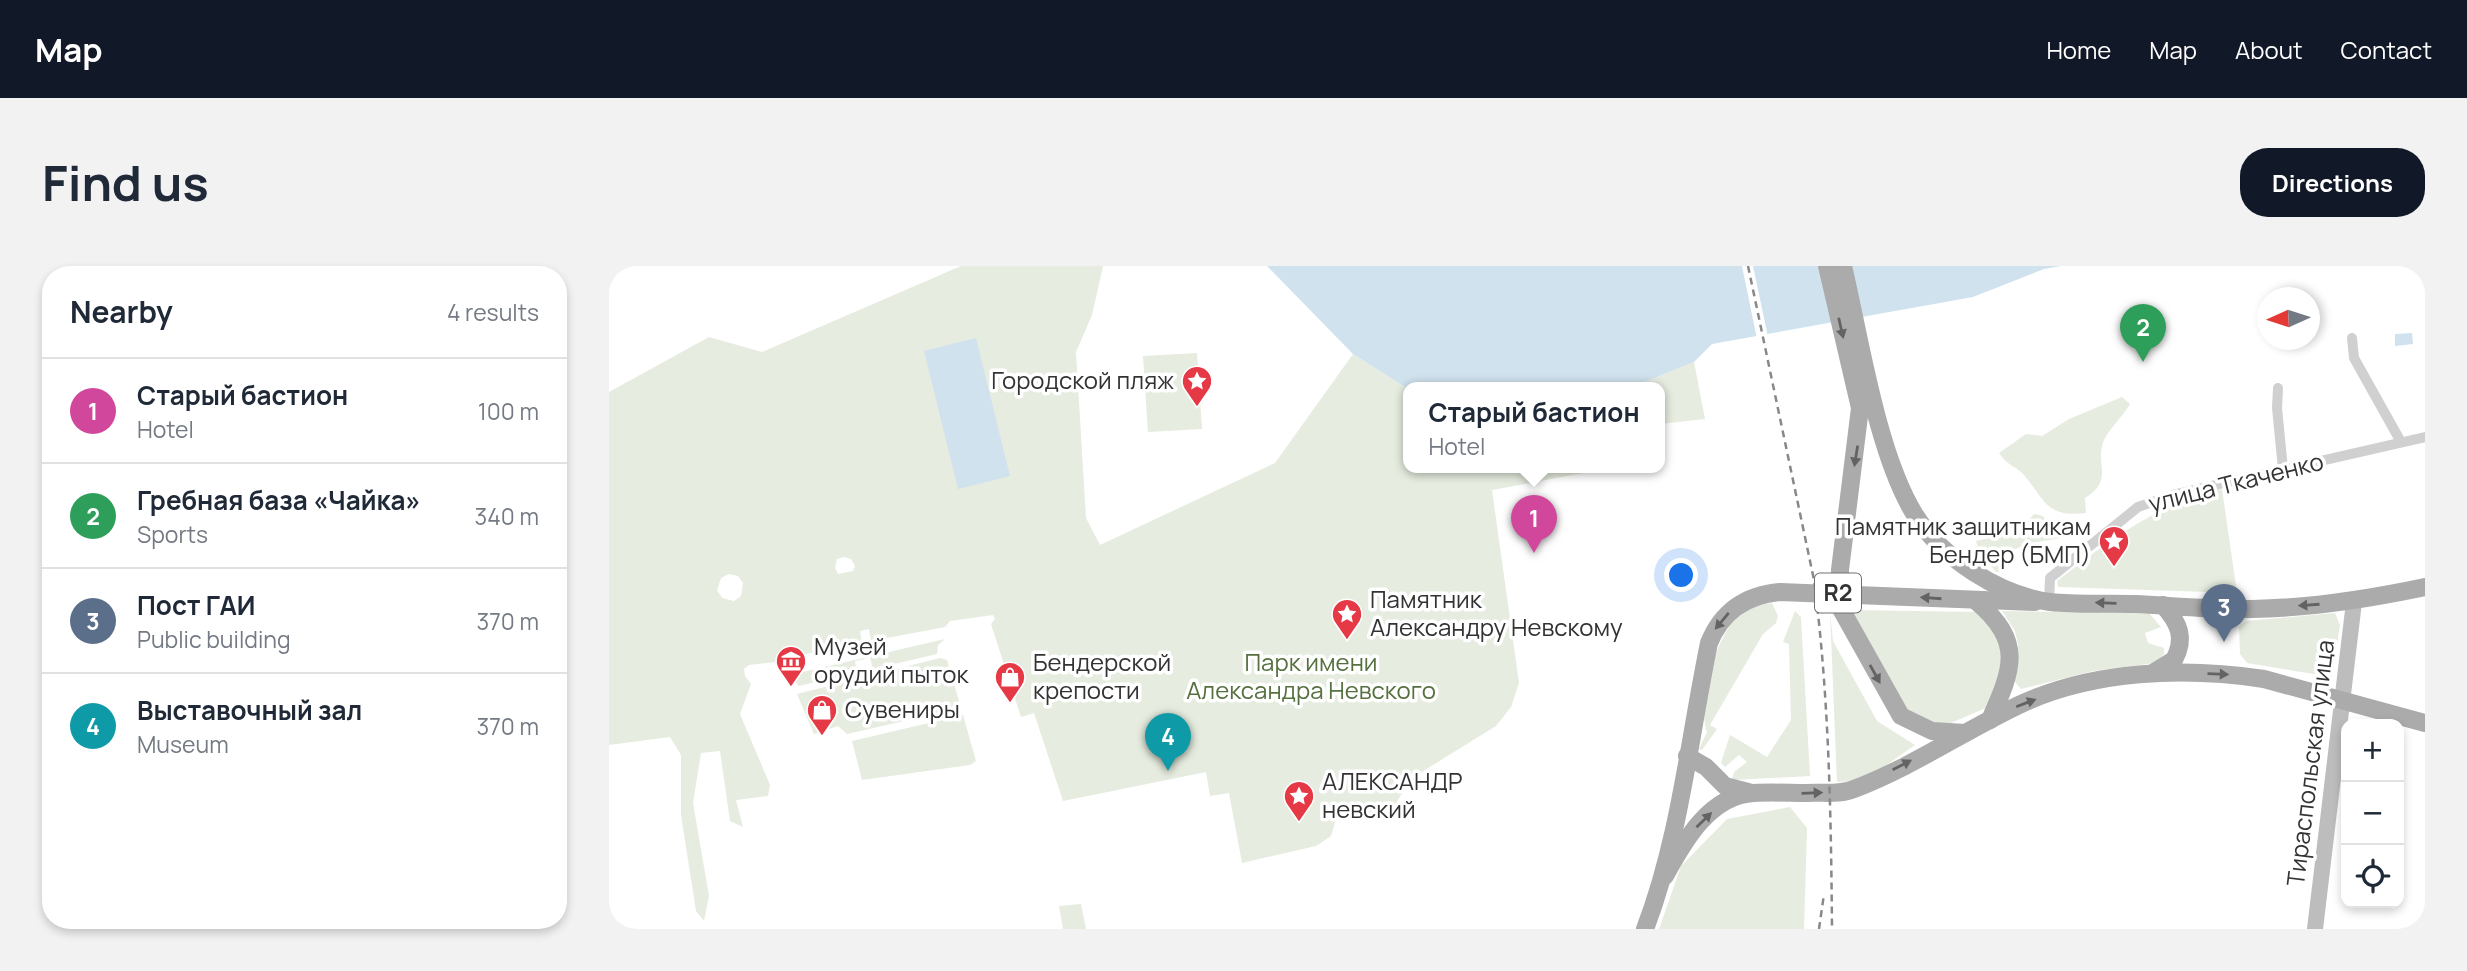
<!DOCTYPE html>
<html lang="en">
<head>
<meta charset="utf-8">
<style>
  :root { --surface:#fff; --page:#f2f2f3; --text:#1f2937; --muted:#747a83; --line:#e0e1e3; --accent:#111827 }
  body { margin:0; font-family:Manrope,sans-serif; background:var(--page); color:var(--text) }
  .controls { position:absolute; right:21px; bottom:21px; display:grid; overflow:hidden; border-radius:14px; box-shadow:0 4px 10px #0003 }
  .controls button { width:63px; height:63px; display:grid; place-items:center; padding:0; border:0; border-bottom:2px solid var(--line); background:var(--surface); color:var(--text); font:35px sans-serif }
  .compass { position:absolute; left:1648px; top:21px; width:63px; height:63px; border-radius:50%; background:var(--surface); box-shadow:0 4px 10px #0003; rotate:267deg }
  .you { position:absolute; left:1073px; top:310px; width:24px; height:24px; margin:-18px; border:5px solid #fff; border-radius:50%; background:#1a73e8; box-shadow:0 0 0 10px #1a73e833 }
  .badge { display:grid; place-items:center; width:46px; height:46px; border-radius:50%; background:var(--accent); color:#fff; font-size:23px; font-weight:700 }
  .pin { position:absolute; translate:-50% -58px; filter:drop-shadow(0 2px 4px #0008) }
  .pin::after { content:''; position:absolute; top:37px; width:24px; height:21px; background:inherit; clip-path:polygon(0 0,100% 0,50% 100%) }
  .popup { position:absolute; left:794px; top:116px; width:262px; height:91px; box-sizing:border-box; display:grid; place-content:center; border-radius:14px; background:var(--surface); filter:drop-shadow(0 2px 5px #0005); font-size:23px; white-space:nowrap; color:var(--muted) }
  .popup b { font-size:26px; color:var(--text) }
  .popup::after { content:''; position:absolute; left:50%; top:100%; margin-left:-14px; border:14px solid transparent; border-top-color:var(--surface) }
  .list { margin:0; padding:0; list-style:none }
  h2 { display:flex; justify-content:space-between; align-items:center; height:91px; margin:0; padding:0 28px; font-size:30px }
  h2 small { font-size:23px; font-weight:400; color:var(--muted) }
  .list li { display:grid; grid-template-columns:46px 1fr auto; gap:21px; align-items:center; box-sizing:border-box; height:105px; padding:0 28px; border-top:2px solid var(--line) }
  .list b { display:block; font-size:26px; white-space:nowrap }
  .list p { margin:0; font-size:23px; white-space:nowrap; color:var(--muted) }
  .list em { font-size:23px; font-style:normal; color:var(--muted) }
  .icon { flex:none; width:38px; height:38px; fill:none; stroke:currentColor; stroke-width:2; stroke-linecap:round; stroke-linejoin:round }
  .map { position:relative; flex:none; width:1816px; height:663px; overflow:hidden; border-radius:28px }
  header { display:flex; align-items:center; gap:42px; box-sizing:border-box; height:98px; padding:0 35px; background:var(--accent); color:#fff }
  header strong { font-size:33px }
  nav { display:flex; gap:38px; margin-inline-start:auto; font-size:24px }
  .intro { display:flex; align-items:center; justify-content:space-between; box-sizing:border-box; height:168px; padding:0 42px }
  h1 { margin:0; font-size:49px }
  .button { padding:18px 32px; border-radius:28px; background:var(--accent); color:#fff; font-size:24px; font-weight:700 }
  main { display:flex; gap:42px; padding:0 42px }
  aside { flex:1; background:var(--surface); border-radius:28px; box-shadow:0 4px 10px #0003 }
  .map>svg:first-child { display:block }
  .green { fill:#e6ecdf; fill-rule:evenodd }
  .water { fill:#cfe2ee }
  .pier { fill:#fff }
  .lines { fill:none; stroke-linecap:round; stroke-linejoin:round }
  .minor { stroke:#d0d0d0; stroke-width:10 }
  .secondary { stroke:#bdbdbd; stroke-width:16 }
  .primary { stroke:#ababab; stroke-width:18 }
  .rail { stroke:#888; stroke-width:2.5; stroke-dasharray:7 5; stroke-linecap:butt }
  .oneway { fill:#636363 }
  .labels { text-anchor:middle; stroke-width:7; stroke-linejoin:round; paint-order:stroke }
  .shield { fill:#fff; stroke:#707070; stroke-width:2 }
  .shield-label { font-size:23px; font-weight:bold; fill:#333 }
  .poi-label { font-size:24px; fill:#333; stroke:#fff; text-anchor:start }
  .street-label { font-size:24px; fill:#333; stroke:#fff }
  .park-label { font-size:24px; fill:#56703f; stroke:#fff }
</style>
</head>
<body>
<header>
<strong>Map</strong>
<nav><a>Home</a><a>Map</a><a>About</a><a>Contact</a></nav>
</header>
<div class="intro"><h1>Find us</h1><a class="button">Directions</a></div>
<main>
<aside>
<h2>Nearby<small>4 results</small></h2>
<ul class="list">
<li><span class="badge" style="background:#d1479c">1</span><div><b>Старый бастион</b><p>Hotel</p></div><em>100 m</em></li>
<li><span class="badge" style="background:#2e9e5b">2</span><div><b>Гребная база «Чайка»</b><p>Sports</p></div><em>340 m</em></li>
<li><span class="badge" style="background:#5c6f8a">3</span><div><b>Пост ГАИ</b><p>Public building</p></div><em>370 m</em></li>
<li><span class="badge" style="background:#0f9aa8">4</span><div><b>Выставочный зал</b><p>Museum</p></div><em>370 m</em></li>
</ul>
</aside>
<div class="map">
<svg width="1816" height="663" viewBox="0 0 1816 663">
  <rect width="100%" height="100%" fill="#fff"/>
  <!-- green -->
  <g class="green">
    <path d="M352 0H494L483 49 467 86 477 252 491 279 666 197 744 88 799 123V201H992L991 204 883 224 910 417 902 441 887 460 803 512 776 554 727 553 722 570 707 580 633 597 620 527 601 530 597 506 454 535 425 447 412 451 382 358 386 353 384 349 341 355 336 361 262 375 260 363 251 365 253 377 191 389 186 394 140 399 135 403 136 410 142 418 131 448 161 519 159 530 127 534 134 561 121 555 111 485 92 487 84 537 100 630 95 655 87 645 72 549V489L61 471 0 479V126L100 71 153 86ZM235 291 242 293 246 300 244 305 229 308 226 302 228 293ZM120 308 129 310 134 317 132 330 125 335 113 332 108 324 112 312Z"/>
    <polygon points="588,87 593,163 539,166 534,90"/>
    <polygon points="1085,96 1096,153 1051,158 1051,121 1023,121"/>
    <path d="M1513 131 1521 138C1514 150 1501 162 1495 174 1485 198 1506 214 1476 232L1477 247C1437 252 1436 234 1415 209 1407 200 1400 201 1390 187L1417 168 1433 170 1460 153Z"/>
    <path d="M1613 223 1628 327 1449 321 1448 315C1498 276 1550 236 1613 223Z"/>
    <polygon points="1425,248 1434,250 1441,262 1464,261 1469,269 1418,278 1395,288 1393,297 1396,306 1387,306 1370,286 1367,275 1411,265"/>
    <path d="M1163 337 1169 350 1167 357 1154 368 1101 459 1108 463 1093 484 1090 483 1098 466C1088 437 1108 361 1136 344 1143 339 1154 338 1163 337Z"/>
    <polygon points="1243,344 1370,346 1375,349 1398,389 1379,441 1335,460 1298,449 1242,349"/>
    <polygon points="1186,345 1192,351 1201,510 1123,514 1125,506 1138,496 1130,489 1116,501 1112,497 1121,469 1158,491 1182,454 1180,378 1174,376"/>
    <polygon points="1393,345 1540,347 1552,361 1536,367 1539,377 1555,382 1555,388 1546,397 1484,405 1412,423 1406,416 1409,378 1406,365"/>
    <polygon points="1221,346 1224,375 1268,455 1306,479 1256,514 1228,516"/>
    <polygon points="1726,347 1731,359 1723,411 1638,397 1631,388 1630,361 1637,355"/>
    <polygon points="336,373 329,379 328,388 264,403 261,392 246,395 248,406 190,420 183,412 185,408"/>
    <polygon points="331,392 338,394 352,442 238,468 229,460 205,468 188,428"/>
    <polygon points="354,449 367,495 361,499 253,514 243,475"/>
    <polygon points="1181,541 1198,562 1195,663 1050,663 1072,600 1118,553"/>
    <polygon points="472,638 477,663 454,663 450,640"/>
  </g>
  <!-- water -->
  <g class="water">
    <polygon points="658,0 1452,0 1435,3 1364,31 1103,78 1085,96 1023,121 799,123 744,88"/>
    <polygon points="1803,67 1804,78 1786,80 1786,68"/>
    <polygon points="367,72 401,210 349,223 315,85"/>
  </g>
  <!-- pier -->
  <polygon class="pier" points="1133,0 1144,0 1159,71 1148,73"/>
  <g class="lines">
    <!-- minor -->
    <g class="minor">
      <polyline points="1743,72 1745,92 1792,176"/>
      <polyline points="1669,122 1668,142 1674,203"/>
      <polyline points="1440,336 1441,312 1529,241 1567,228 1816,171"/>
    </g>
    <!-- secondary -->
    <polyline class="secondary" points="1706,663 1745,336"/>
    <!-- primary -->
    <g class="primary">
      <polyline points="1218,0 1251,142 1231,304 1232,343 1292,450 1323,465 1356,467"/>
      <path d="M1234 0C1251 72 1268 188 1306 249 1334 293 1390 329 1441 336 1469 339 1498 337 1526 338 1565 340 1604 344 1643 343 1701 342 1759 333 1816 321"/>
      <path d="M1367 335C1415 376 1404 402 1381 454"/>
      <path d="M1544 407 1565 394C1577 372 1570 357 1554 339"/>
      <polyline points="1078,490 1097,501 1116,520 1143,527"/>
      <path d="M1056 610C1075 575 1101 529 1145 527 1163 526 1181 527 1198 527 1213 526 1231 529 1245 523 1303 501 1355 465 1410 439 1484 404 1575 401 1655 413L1816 457"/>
      <path d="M1036 663C1071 571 1080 474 1100 377 1113 345 1137 329 1171 326L1426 336"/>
    </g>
    <!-- rail -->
    <g class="rail">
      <path d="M1139 0 1205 314C1220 429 1222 547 1223 663"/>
      <polyline points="1210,663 1215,628"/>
    </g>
  </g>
  <!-- one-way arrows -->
  <defs><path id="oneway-solid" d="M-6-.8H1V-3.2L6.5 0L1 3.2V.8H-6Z" transform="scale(1.75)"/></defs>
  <g class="oneway">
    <use href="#oneway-solid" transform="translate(1232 62) rotate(77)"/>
    <use href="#oneway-solid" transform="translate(1247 190) rotate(99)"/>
    <use href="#oneway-solid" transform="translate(1322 332) rotate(-176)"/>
    <use href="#oneway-solid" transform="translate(1497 337) rotate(-178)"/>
    <use href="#oneway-solid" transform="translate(1700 339) rotate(176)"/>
    <use href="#oneway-solid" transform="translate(1113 355) rotate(130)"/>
    <use href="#oneway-solid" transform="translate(1266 408) rotate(61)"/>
    <use href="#oneway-solid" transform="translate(1609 408) rotate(2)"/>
    <use href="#oneway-solid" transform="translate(1417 437) rotate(-21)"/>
    <use href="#oneway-solid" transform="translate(1293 499) rotate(-27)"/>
    <use href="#oneway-solid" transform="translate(1203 527) rotate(-2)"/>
    <use href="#oneway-solid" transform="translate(1095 554) rotate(-44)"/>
  </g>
  <!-- icons -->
  <defs>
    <g id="sight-pin" transform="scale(1.575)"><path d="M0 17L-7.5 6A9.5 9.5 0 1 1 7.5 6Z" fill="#e63946" stroke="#fff"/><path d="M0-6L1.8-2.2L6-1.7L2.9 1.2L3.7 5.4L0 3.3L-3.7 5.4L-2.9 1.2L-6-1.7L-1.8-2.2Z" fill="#fff"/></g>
    <g id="museum-pin" transform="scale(1.575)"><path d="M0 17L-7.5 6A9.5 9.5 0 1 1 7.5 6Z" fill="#e63946" stroke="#fff"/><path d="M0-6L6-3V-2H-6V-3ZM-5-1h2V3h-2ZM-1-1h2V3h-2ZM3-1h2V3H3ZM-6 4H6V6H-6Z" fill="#fff"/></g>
    <g id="shop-pin" transform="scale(1.575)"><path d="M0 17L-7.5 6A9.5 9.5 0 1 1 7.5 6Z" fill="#e63946" stroke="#fff"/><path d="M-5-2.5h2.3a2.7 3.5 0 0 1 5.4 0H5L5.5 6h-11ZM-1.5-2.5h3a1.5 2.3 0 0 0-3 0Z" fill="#fff"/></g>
  </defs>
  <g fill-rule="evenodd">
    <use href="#sight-pin" x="588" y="115"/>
    <use href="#sight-pin" x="1505" y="275"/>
    <use href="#sight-pin" x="738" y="348"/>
    <use href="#museum-pin" x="182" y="395"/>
    <use href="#shop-pin" x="401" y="411"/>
    <use href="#shop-pin" x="213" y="444"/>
    <use href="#sight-pin" x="690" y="530"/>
  </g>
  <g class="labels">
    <!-- shield labels -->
    <rect class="shield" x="1206" y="307.5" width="46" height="39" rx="5"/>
    <g class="shield-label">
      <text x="1229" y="335">R2</text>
    </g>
    <!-- poi labels -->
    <g class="poi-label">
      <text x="565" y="123" text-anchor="end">Городской пляж</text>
      <text x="1482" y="269" text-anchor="end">Памятник защитникам<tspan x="1482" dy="28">Бендер (БМП)</tspan></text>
      <text x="761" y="342">Памятник<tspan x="761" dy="28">Александру Невскому</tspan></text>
      <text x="205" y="389">Музей<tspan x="205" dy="28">орудий пыток</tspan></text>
      <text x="424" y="405">Бендерской<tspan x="424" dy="28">крепости</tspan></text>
      <text x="236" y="452">Сувениры</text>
      <text x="713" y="524">АЛЕКСАНДР<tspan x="713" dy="28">невский</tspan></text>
    </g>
    <!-- street labels -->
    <g class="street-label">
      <text transform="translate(1627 217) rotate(-14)" y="8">улица Ткаченко</text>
      <text transform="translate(1702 497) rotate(-83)" y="8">Тираспольская улица</text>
    </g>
    <!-- park labels -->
    <g class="park-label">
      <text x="702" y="405">Парк имени<tspan x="702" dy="28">Александра Невского</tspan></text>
    </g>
  </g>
</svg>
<div class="controls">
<button>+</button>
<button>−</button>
<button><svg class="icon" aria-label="locate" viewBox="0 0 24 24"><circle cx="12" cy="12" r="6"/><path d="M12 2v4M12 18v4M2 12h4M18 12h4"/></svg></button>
</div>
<svg class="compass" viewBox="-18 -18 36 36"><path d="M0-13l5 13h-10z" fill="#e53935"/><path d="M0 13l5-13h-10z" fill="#747a83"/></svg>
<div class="you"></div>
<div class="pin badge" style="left:925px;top:287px;background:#d1479c">1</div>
<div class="popup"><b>Старый бастион</b>Hotel</div>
<div class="pin badge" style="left:1534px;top:96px;background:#2e9e5b">2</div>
<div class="pin badge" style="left:1615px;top:376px;background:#5c6f8a">3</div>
<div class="pin badge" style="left:559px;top:505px;background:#0f9aa8">4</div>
</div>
</main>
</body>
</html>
